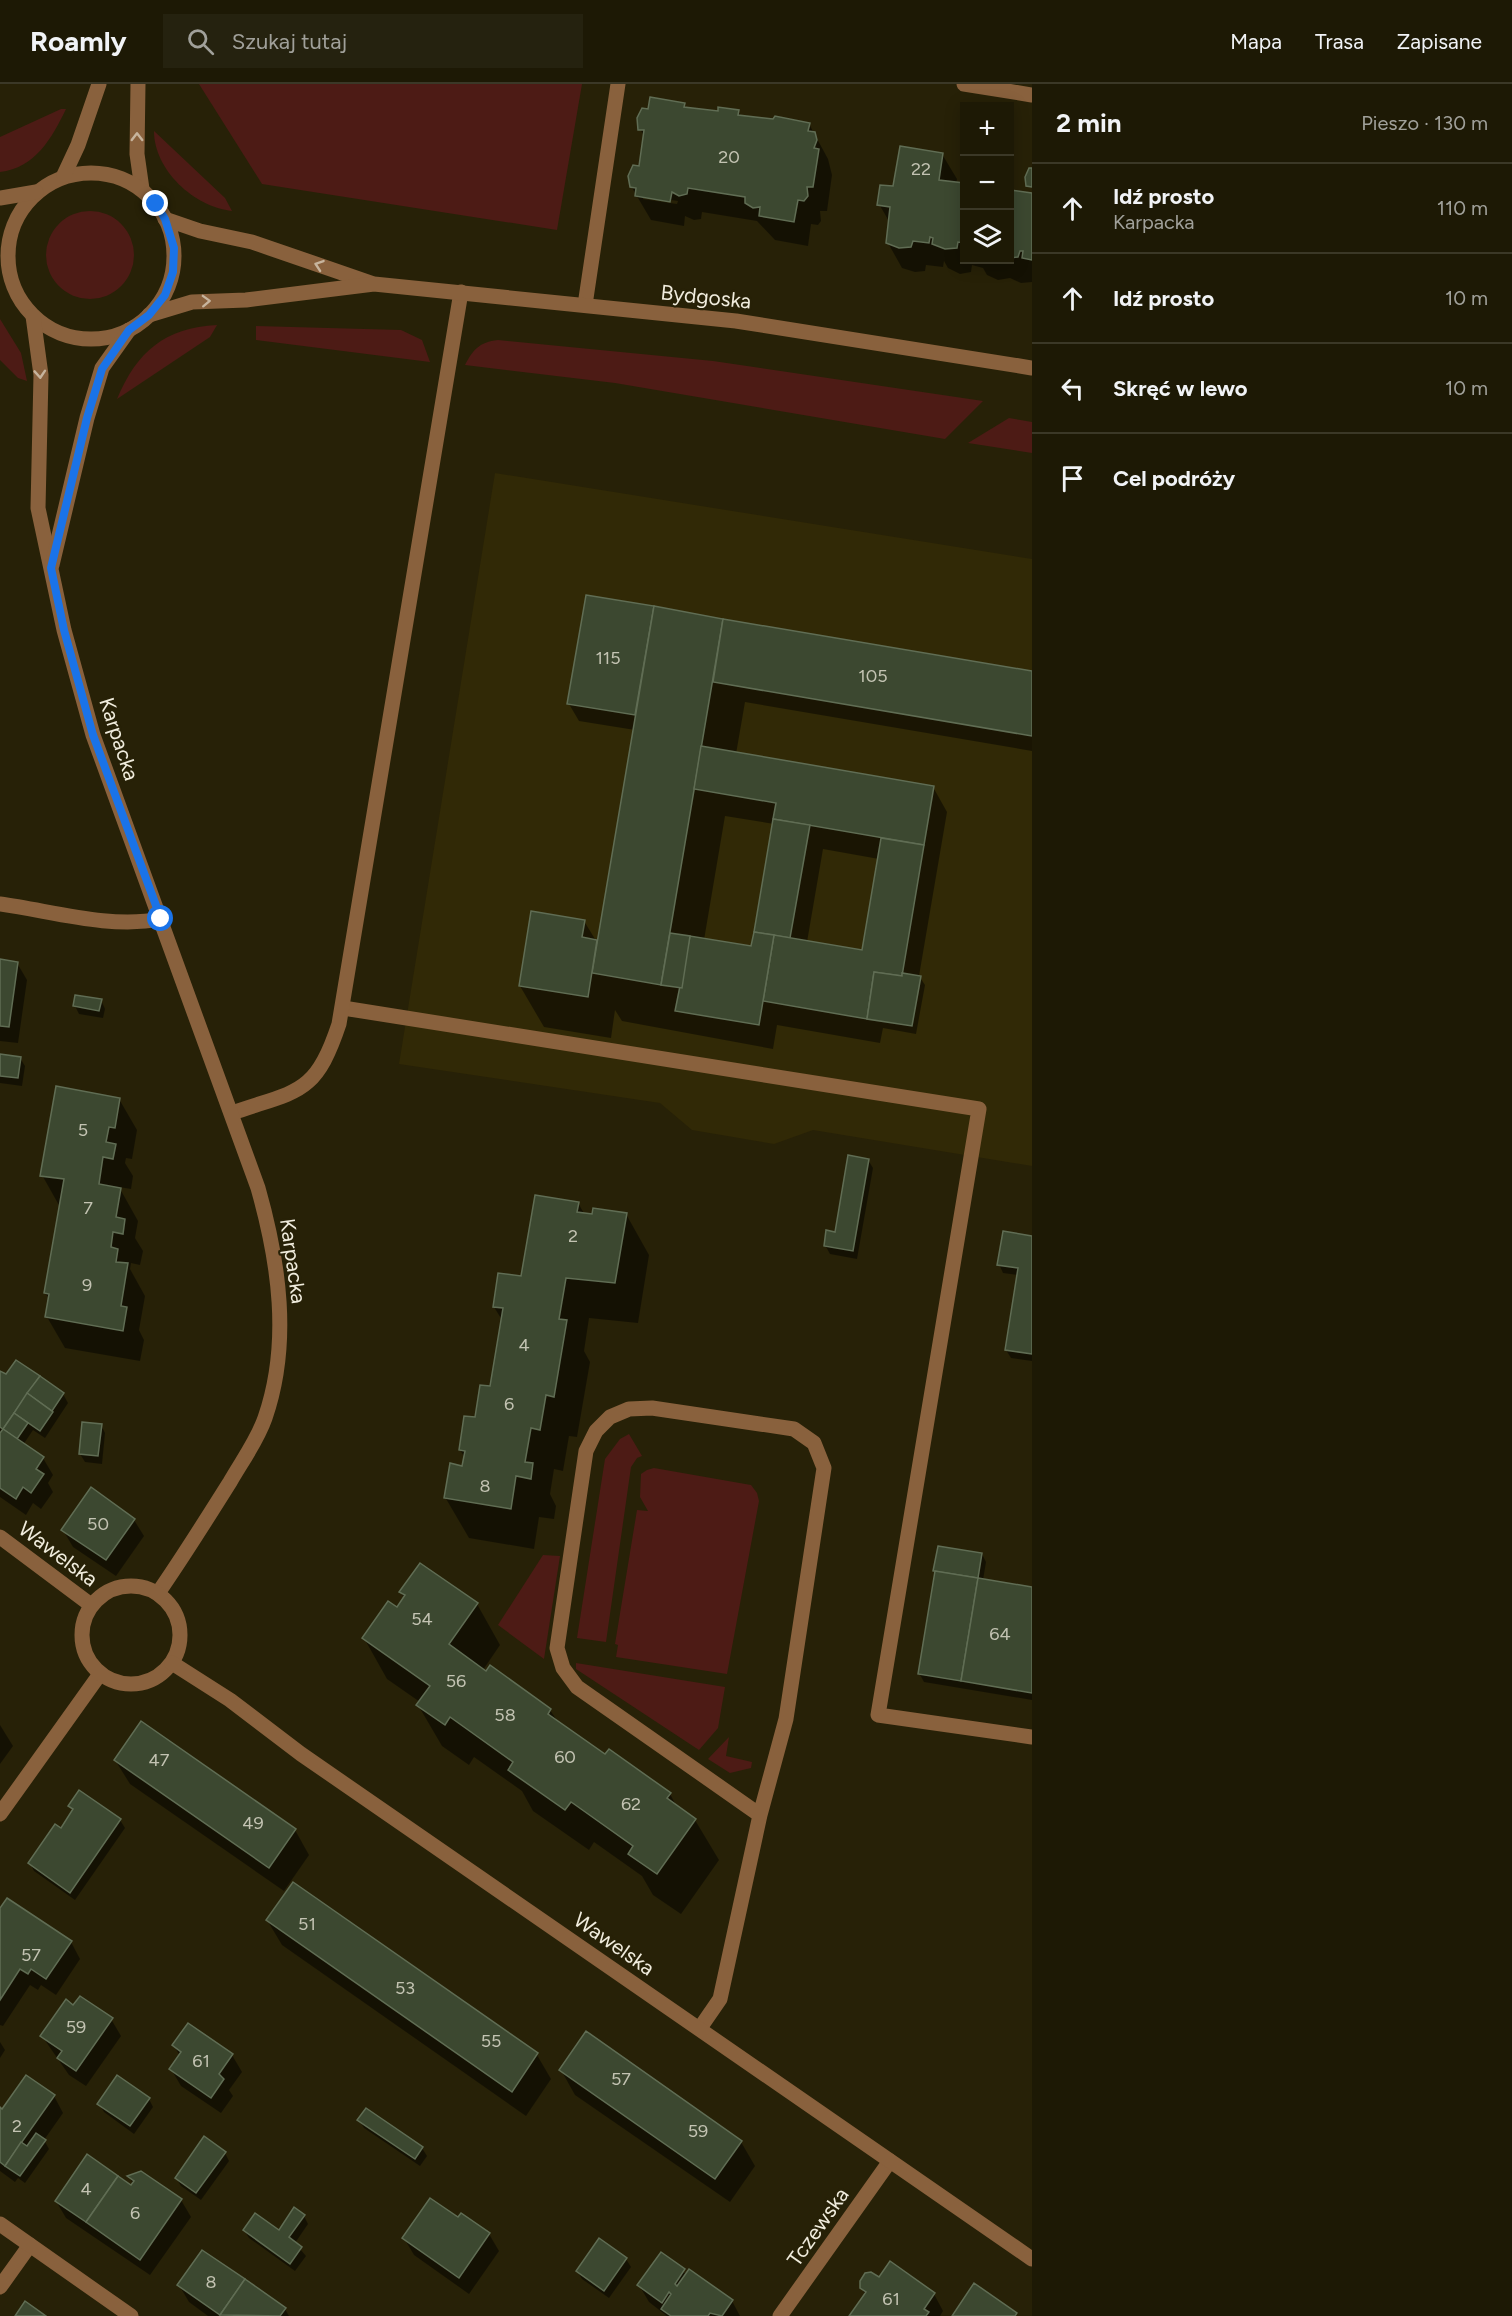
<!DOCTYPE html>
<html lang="pl">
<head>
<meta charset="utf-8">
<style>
  :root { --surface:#1d1905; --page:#25220f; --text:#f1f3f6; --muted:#a0a09a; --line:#3b3827 }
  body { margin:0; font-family:Figtree,sans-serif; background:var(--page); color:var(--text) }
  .controls { position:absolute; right:18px; top:18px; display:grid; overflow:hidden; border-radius:0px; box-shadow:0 3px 15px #0003 }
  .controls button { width:54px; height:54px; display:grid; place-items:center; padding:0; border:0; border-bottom:2px solid var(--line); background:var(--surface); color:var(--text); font:30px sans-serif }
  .stop { position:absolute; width:18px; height:18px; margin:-14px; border:4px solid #1a73e8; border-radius:50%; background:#fff }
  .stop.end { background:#1a73e8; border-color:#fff; box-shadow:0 2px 6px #0008 }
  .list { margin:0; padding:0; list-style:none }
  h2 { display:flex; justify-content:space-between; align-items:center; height:78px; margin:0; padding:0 24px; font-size:26px }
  h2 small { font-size:20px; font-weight:400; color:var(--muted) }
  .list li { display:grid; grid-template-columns:39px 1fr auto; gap:18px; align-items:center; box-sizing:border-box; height:90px; padding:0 24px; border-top:2px solid var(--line) }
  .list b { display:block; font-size:22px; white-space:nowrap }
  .list p { margin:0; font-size:20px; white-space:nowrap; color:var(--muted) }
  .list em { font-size:20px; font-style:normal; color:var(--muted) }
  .icon { flex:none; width:33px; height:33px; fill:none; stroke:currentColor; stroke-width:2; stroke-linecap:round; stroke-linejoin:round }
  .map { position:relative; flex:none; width:1032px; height:2232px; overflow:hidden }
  header { display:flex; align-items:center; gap:36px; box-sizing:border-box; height:84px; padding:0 30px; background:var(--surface); border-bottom:2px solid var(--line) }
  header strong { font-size:28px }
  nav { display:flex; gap:33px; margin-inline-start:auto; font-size:21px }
  .search { width:420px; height:54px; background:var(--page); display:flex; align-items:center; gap:15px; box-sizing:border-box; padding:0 21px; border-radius:0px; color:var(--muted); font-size:22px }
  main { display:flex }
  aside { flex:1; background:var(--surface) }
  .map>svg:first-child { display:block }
  .built { fill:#312906 }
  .green { fill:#4d1b15 }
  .shadow { fill:#0007; fill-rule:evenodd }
  .building { fill:#3c4830; stroke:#606d54; stroke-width:1.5 }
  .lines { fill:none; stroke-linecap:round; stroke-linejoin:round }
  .service { stroke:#89613d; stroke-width:15 }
  .minor { stroke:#89613d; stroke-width:15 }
  .tertiary { stroke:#89613d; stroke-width:15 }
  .oneway { stroke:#c7b49d }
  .route { stroke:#1a73e8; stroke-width:8 }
  .labels { text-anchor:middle; stroke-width:4.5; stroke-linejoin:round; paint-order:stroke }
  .number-label { font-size:18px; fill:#c3c3b2 }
  .street-label { font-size:21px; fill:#f0ecdd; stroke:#272107 }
</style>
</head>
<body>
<header>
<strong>Roamly</strong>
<div class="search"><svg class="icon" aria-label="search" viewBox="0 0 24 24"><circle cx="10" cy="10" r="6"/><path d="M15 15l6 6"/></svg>Szukaj tutaj</div>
<nav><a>Mapa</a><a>Trasa</a><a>Zapisane</a></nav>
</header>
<main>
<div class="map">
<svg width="1032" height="2232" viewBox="0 0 1032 2232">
  <rect width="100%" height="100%" fill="#272107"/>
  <!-- built -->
  <polygon class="built" points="495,389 1032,475 1032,1082 813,1046 774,1060 692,1046 660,1019 399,980"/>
  <!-- green -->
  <g class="green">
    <polygon points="199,0 582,0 557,146 262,100"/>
    <path d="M61 25H66C52 54 35 84 0 88V53Z"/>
    <path d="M154 47 225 114 232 127C194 123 154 86 154 47Z"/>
    <circle cx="90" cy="171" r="44"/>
    <polygon points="0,235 21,269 27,297 18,294 0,276"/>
    <path d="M217 241 210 253 117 315C137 267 165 244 217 241Z"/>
    <polygon points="256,242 401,246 422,256 430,278 256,256"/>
    <path d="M498 256 713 277 983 317 945 355 615 299 465 281C473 266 479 258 498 256Z"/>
    <polygon points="1009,334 1032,338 1032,369 968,359"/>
    <polygon points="629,1350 642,1372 637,1374 631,1383 606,1558 577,1554 605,1375 620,1355"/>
    <polygon points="654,1384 751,1401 757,1409 759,1417 727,1590 616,1573 618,1561 615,1560 637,1426 648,1427 640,1413 641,1390 647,1386"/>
    <polygon points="543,1471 560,1472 544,1575 498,1541"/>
    <polygon points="576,1579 725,1603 718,1644 699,1666 576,1585"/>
    <polygon points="729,1653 726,1672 752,1678 751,1684 730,1689 708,1675"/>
  </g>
  <!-- shadow -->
  <g class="shadow">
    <path d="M684 20 686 24 719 29 738 27 741 32 809 40 828 75 832 91 827 127H820L821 137 818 141 811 140 808 162 775 156 757 137 702 128 701 135 694 136 685 132 684 142 651 136 631 102 640 84 645 54 640 45ZM643 112 678 117 677 120 643 115Z"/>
    <polygon points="942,70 957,95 956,100 964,101 964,176 1010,176 1010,108 1032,112 1032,198 1021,199 1010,194 998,196 987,191 983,184 972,181 971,188 960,190 948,184 944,177 943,183 926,181 925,187 915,188 902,184 888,159 890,139 879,120 894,104"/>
    <path d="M654 524 725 538 1032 588V667L745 618 736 670 933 703 947 728 919 892 925 901 916 950 883 944 880 959 777 941 773 965 622 937 615 926 611 954 544 943 520 902 584 837 598 860 635 646 579 637 569 620ZM725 732 774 740 752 864 704 856ZM823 765 879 775 863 868 807 858Z"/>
    <polygon points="0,876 17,879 27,896 18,959 0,957"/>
    <polygon points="101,916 105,925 103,934 79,930 75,922"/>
    <polygon points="0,971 20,974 25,982 22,1002 0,999"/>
    <polygon points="119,1015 137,1046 132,1075 126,1074 125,1079 133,1092 131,1105 119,1103 138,1137 135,1154 143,1167 140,1181 131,1179 130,1185 145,1212 139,1246 144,1256 140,1277 65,1264 47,1233 50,1216 45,1209 60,1123 42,1091"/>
    <polygon points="868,1076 873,1084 857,1175 830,1170 825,1161 836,1150"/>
    <polygon points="578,1119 585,1131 626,1130 649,1171 638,1239 589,1234 584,1267 590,1278 577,1353 569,1352 563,1387 554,1385 550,1410 556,1422 554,1435 539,1433 534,1465 469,1454 445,1413 463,1384 465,1374 460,1366 491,1304 502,1236 494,1223 522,1194"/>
    <polygon points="1032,1153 1032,1277 1011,1274 1006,1266 1019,1191 1003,1189 999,1180"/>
    <polygon points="16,1278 63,1310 68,1319 45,1354 33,1346 23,1361 43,1374 53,1391 48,1399 53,1408 41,1425 33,1419 26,1431 0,1413 0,1288 6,1293"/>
    <polygon points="101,1341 105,1349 102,1380 85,1378 80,1370"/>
    <polygon points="134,1436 144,1452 116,1492 73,1463 63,1446"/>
    <polygon points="982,1470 986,1478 983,1496 1032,1505 1032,1616 924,1598 919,1589"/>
    <polygon points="401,1508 477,1520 500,1561 483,1586 550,1626 558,1638 606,1672 670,1710 677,1723 695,1736 719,1776 681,1830 653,1811 642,1792 594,1758 589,1766 533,1727 522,1707 474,1673 469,1681 442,1662 418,1621 420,1618 387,1595 364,1554 397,1525 404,1514"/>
    <polygon points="0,1641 13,1662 0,1680"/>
    <polygon points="115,1676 295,1746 309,1771 284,1807 130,1700"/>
    <polygon points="80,1708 120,1736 125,1744 75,1816 34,1787 30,1779 61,1746 73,1728 70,1722"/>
    <polygon points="0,1827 71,1858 80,1875 56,1911 41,1901 38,1906 30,1901 3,1942 0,1941"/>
    <polygon points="267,1836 537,1971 551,1995 526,2032 282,1861"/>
    <polygon points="74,1923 111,1935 121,1952 86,2002 69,1991 42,1952"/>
    <polygon points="0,1958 5,1966 0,1974"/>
    <polygon points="174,1962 232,1971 242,1988 229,2006 233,2012 221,2029 181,2002 171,1985 180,1972"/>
    <polygon points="561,1986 741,2058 755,2082 730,2118 575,2011"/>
    <polygon points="54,2012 63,2029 44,2056 49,2065 25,2099 18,2094 15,2098 0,2087 0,2025 3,2027"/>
    <polygon points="149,2015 153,2023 134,2050 104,2028 99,2020"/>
    <polygon points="366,2026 422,2064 427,2072 420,2082 364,2044 359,2036"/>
    <polygon points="225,2069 229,2077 201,2116 181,2102 176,2094"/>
    <polygon points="140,2089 181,2116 191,2133 150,2191 66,2134 56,2117 132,2103 133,2100 129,2092"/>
    <polygon points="304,2132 308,2140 295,2159 306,2172 295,2187 249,2154 244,2146 279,2148"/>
    <polygon points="458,2135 489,2150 499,2167 469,2210 414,2171 404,2154"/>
    <polygon points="661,2170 687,2191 732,2217 740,2232 667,2232 649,2218 639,2201"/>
    <polygon points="626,2175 631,2183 609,2214 582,2195 577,2187"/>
    <polygon points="879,2195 934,2210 943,2227 940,2232 851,2232 865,2211 862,2204"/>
    <polygon points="179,2201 285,2225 289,2232 208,2232 189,2218"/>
  </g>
  <!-- building -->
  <g class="building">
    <polygon points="650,13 685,19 684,23 718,27 718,23 739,26 738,31 773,35 775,32 810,39 808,47 815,48 817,56 814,64 819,65 813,103 807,103 808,112 804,117 798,116 794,138 759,132 760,123 753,124 745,119 745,113 688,104 687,110 679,112 672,108 670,118 635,112 636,104 630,103 628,92 633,81 639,82 644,46 638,46 637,34 642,24 648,25"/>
    <polygon points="900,62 943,69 939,96 964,99 964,159 958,158 957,164 945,165 932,160 933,154 930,153 929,159 913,157 911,163 899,164 886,159 890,123 877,121 880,101 893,102"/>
    <polygon points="1029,84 1032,84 1032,103 1026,102 1025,93"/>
    <polygon points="1010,106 1032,109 1032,176 1022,174 1023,167 1020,167 1018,173 1010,174"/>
    <polygon points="586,511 654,522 635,631 567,620"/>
    <polygon points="654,522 723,535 661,901 592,889"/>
    <polygon points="723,535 1032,587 1032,652 713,598"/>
    <polygon points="701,662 934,702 924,761 773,735 776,719 694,705"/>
    <polygon points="773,735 810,741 790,854 754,848"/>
    <polygon points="881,754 924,761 902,892 874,888 867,935 763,917 774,851 862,866"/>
    <polygon points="531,827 585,836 582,853 597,856 588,913 519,902"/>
    <polygon points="754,848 774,851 759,941 675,927 690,852 751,862"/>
    <polygon points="670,849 690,852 682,904 661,901"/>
    <polygon points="0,875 18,878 9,943 0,942"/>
    <polygon points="874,888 902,892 902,889 921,892 912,942 867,935"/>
    <polygon points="75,911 102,915 99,927 73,922"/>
    <polygon points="0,970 21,973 18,994 0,992"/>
    <polygon points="56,1002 120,1014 115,1044 109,1043 106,1058 116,1060 113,1075 103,1073 99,1100 121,1104 116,1133 125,1135 123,1150 113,1148 111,1163 118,1165 116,1178 128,1179 121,1222 127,1223 123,1247 45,1233 49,1210 44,1209 64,1095 40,1092"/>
    <polygon points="848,1071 869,1075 853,1167 824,1162 826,1146 835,1148"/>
    <polygon points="535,1111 579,1118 577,1128 592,1130 593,1124 627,1129 615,1199 566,1194 559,1235 567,1236 554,1313 546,1311 540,1346 531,1344 525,1378 533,1379 531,1395 516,1392 511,1425 444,1414 450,1379 462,1382 465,1367 459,1366 464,1332 475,1333 480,1301 490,1302 503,1224 493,1223 498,1189 521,1192"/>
    <polygon points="1003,1147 1032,1152 1032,1270 1005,1266 1018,1184 997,1181"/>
    <polygon points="16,1276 40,1292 3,1345 0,1343 0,1287 6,1290"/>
    <polygon points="40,1292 64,1309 52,1327 27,1309"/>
    <polygon points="27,1309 53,1328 40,1347 14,1329"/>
    <polygon points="14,1329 28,1339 17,1355 3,1345"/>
    <polygon points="82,1338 102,1340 98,1372 79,1370"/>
    <polygon points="3,1345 44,1373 36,1385 44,1390 31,1409 23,1403 16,1415 0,1404 0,1349"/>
    <polygon points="91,1403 135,1435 106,1476 61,1446"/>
    <polygon points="938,1462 982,1469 978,1494 933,1487"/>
    <polygon points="420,1479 478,1519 449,1560 486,1587 490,1581 551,1625 548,1630 605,1670 609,1665 671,1709 667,1714 696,1735 657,1790 628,1770 633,1762 574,1720 571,1718 565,1726 508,1686 513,1678 450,1633 445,1641 416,1621 430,1602 362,1554 388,1517 397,1523 405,1511 399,1508"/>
    <polygon points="935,1487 978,1494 961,1597 918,1590"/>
    <polygon points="978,1494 1032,1503 1032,1609 961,1597"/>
    <polygon points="141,1637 296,1745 269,1784 114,1676"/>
    <polygon points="79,1706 121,1735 70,1809 28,1779 55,1740 61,1744 73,1725 68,1722"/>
    <polygon points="293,1798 538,1969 512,2008 266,1836"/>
    <polygon points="7,1814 72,1857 46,1895 31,1885 28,1890 20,1885 0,1916 0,1824"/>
    <polygon points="80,1912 113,1934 76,1987 57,1974 62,1967 40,1952 66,1915 73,1921"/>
    <polygon points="188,1939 233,1970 219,1990 224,1995 211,2014 169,1985 181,1968 172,1961"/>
    <polygon points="586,1947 742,2057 715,2095 559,1986"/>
    <polygon points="26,1991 55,2011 5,2082 0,2078 0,2023 2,2025"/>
    <polygon points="117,1991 150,2014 130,2042 97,2020"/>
    <polygon points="366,2024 423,2063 415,2075 357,2036"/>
    <polygon points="36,2049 46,2056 20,2092 5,2082 21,2058 27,2062"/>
    <polygon points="204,2052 226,2068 196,2109 175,2094"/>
    <polygon points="87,2070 118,2092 86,2138 55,2117"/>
    <polygon points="141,2087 182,2115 140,2176 86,2138 118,2092 131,2101 134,2097 127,2092"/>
    <polygon points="430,2114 458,2133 461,2129 490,2149 459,2194 402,2154"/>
    <polygon points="294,2123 305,2131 289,2153 302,2163 290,2180 243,2146 255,2129 279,2146"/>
    <polygon points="599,2154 627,2174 604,2207 576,2187"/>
    <polygon points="202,2166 245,2195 220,2231 177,2201"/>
    <polygon points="661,2168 685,2185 675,2200 677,2202 689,2185 733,2216 722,2232 710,2229 708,2232 671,2232 661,2225 671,2210 669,2208 662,2219 637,2201"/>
    <polygon points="890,2177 935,2209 924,2225 929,2228 926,2232 849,2232 866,2208 860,2204 860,2197 865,2189 871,2188 879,2193"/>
    <polygon points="245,2195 286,2224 280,2232 220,2231"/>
    <polygon points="974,2199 1017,2229 1015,2232 952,2232"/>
    <polygon points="25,2217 46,2232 15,2232"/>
  </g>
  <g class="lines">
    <!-- service -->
    <g class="service">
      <polyline points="343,924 979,1025 878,1631 1032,1653"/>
      <path d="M232 1029C298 1006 315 1012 339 940L461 208"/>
      <polyline points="700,1944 720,1915 760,1731 786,1635 824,1384 814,1359 794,1345 652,1324 629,1325 610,1333 596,1347 586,1367 557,1564 563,1584 577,1603 760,1731"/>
      <polyline points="0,2203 30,2161"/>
    </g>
    <!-- minor -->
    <g class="minor">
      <polyline points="964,0 1032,11"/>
      <polyline points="585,221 618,0"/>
      <path d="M0 820C52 827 109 845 161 835"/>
      <polyline points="0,1730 100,1590"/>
      <polyline points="0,2140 131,2232"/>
      <polyline points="780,2232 890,2077"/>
    </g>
    <!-- tertiary -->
    <g class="tertiary">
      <polyline points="138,0 137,70 142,105"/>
      <circle cx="91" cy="172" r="83"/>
      <polyline points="64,91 78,61 99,0"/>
      <polyline points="0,114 36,108"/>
      <polyline points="165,135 200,147 252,158 371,199"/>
      <polyline points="149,231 192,218 246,216 374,200 736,237 1032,284"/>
      <path d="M33 232 41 291 38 424 64 546 93 651 258 1104C279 1178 291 1259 265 1334 257 1357 242 1377 230 1398 206 1436 183 1473 158 1509"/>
      <polyline points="52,481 87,334 102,284 129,246"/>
      <polyline points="0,1453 91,1521"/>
      <circle cx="131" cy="1551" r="49"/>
      <polyline points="172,1579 230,1616 301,1670 1032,2175"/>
    </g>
  </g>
  <!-- one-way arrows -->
  <defs><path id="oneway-chevron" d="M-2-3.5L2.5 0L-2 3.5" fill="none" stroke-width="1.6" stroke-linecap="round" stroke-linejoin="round" transform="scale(1.5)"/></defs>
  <g class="oneway">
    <use href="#oneway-chevron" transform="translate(137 53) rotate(-90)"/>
    <use href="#oneway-chevron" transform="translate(319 181) rotate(-161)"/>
    <use href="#oneway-chevron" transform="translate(206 217) rotate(-2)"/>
    <use href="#oneway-chevron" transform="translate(40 290) rotate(86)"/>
  </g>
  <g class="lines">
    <!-- route -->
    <polyline class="route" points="156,120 165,135 174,164 173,188 165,211 149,231 129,246 102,285 87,334 51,484 64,546 93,651 161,835"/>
  </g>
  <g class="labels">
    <!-- number labels -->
    <g class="number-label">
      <text x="729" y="79">20</text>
      <text x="921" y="91">22</text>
      <text x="608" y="580">115</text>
      <text x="873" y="598">105</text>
      <text x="83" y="1052">5</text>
      <text x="88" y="1130">7</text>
      <text x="573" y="1158">2</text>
      <text x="87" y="1207">9</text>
      <text x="524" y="1267">4</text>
      <text x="509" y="1326">6</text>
      <text x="485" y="1408">8</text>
      <text x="98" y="1446">50</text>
      <text x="422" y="1541">54</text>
      <text x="1000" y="1556">64</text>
      <text x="456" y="1603">56</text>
      <text x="505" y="1637">58</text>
      <text x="565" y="1679">60</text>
      <text x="159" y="1682">47</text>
      <text x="631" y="1726">62</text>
      <text x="253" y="1745">49</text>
      <text x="307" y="1846">51</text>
      <text x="31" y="1877">57</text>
      <text x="405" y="1910">53</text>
      <text x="76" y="1949">59</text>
      <text x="491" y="1963">55</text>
      <text x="201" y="1983">61</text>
      <text x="621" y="2001">57</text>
      <text x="17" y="2048">2</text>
      <text x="698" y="2053">59</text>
      <text x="86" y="2111">4</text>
      <text x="135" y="2135">6</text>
      <text x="211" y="2204">8</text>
      <text x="891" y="2221">61</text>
    </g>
    <!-- street labels -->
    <g class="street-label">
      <text transform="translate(706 213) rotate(6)" y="7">Bydgoska</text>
      <text transform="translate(119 655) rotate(72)" y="7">Karpacka</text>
      <text transform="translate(293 1177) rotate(82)" y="7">Karpacka</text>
      <text transform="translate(58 1470) rotate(37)" y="7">Wawelska</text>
      <text transform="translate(614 1860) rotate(35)" y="7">Wawelska</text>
      <text transform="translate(818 2143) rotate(-55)" y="7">Tczewska</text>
    </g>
  </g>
</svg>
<div class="controls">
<button>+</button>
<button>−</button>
<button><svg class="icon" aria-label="layers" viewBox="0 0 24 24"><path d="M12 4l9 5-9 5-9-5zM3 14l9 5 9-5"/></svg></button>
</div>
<div class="stop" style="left:161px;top:835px"></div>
<div class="stop end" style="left:156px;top:120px"></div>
</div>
<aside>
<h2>2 min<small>Pieszo · 130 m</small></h2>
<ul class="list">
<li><svg class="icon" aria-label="ahead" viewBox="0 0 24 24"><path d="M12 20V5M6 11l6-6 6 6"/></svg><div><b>Idź prosto</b><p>Karpacka</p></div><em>110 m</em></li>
<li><svg class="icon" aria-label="ahead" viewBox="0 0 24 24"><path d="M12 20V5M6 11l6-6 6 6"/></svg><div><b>Idź prosto</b></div><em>10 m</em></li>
<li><svg class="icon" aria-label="left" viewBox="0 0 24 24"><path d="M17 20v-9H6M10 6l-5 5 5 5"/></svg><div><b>Skręć w lewo</b></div><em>10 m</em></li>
<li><svg class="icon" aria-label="arrive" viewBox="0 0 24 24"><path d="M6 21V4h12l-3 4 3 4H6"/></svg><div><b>Cel podróży</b></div></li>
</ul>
</aside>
</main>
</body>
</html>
